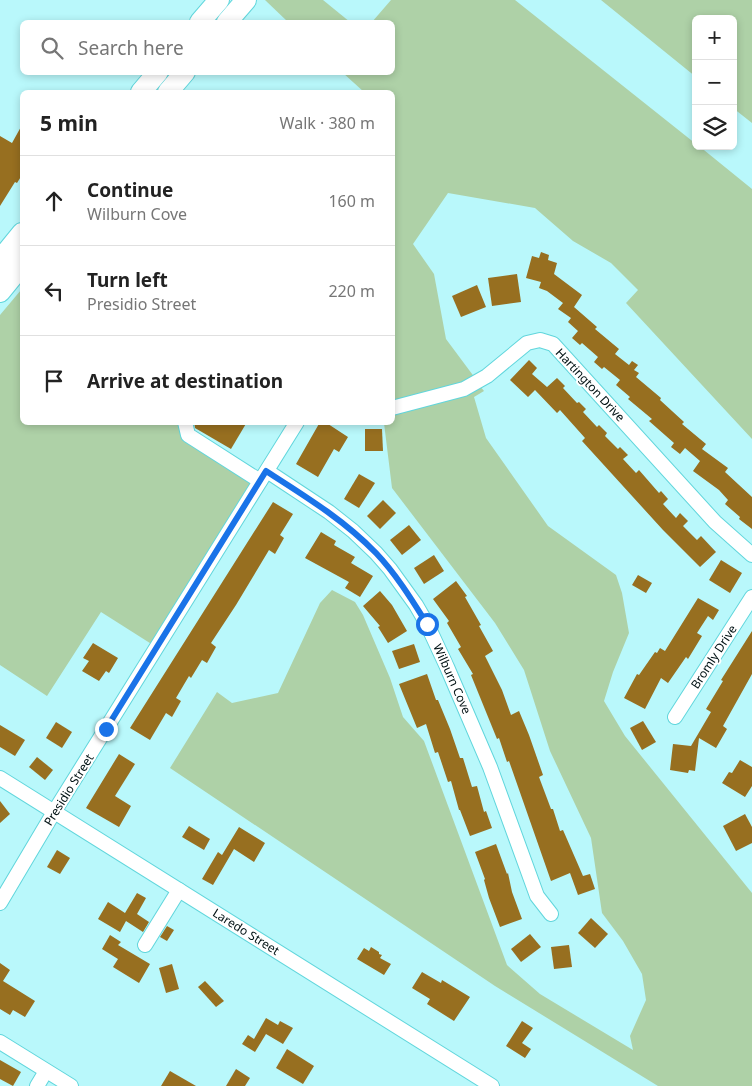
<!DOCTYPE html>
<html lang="en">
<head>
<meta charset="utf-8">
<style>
  :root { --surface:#fff; --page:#f6f6f6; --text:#222; --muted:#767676; --line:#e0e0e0 }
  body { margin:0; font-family:"Noto Sans",sans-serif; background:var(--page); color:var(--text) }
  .controls { position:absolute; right:15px; top:15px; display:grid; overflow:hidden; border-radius:8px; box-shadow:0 2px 8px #0003 }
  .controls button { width:45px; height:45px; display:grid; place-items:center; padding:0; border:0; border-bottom:1px solid var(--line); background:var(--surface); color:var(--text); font:25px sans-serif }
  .stop { position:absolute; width:15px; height:15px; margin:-11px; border:4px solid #1a73e8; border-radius:50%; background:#fff }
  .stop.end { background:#1a73e8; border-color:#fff; box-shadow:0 1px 5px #0008 }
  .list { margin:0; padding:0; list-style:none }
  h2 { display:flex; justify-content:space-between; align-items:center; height:65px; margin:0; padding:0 20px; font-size:21px }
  h2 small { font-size:16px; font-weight:400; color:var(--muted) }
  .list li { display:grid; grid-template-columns:32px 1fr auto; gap:15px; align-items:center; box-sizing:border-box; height:90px; padding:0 20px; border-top:1px solid var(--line) }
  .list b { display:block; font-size:19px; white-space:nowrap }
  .list p { margin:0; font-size:16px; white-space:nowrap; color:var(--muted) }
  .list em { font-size:16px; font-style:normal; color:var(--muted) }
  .icon { flex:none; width:28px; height:28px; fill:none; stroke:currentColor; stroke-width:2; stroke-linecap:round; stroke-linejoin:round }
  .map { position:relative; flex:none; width:752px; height:1086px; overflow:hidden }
  .search { position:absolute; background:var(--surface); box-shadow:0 2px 8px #0003; left:20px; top:20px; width:375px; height:55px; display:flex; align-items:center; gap:12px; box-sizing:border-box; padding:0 18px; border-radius:8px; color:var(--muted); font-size:19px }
  .panel { position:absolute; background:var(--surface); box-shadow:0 2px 8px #0003; left:20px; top:90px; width:375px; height:335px; border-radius:8px }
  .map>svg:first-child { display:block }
  .green { fill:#aed1a7 }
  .building { fill:#976f20 }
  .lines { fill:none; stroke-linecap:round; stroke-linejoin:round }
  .minor-casing { stroke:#61d6dc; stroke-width:16 }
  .highway-casing { stroke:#61d6dc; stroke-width:22 }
  .minor { stroke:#fff; stroke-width:14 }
  .highway { stroke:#fff; stroke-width:20 }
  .route { stroke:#1a73e8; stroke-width:6 }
  .labels { text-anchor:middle; stroke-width:4; stroke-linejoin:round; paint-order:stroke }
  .street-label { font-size:12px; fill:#001113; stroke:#fff }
</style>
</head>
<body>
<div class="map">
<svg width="752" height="1086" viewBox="0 0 752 1086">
  <rect width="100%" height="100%" fill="#b9f8fb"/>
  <!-- green -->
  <g class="green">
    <polygon points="265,0 323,0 350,22 288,22"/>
    <polygon points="391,0 515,0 696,144 696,146 699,146 752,189 752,439 626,303 638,290 611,263 573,241 535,208 448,193 413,244 434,274 446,339 475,378 463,384 393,403 392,92 364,92 343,73 392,72 392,22 372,22"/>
    <polygon points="601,0 752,0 752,123 733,108 733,19 696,19 696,77"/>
    <polygon points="21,290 22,422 179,423 252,484 153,645 101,612 47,696 0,665 0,315"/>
    <polygon points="480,386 484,391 474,397 486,438 548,526 616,575 622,593 629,633 613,672 604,701 625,736 752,893 752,1086 658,1086 495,986 170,768 217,692 232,703 278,693 320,603 332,590 355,602 363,615 390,678 403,717 424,741 507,965 540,994 633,1050 630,1036 646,1000 642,974 623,941 602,913 591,838 550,751 524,670 495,623 392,488 384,423 392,422 393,413"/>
  </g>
  <!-- building -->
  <g class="building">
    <polygon points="22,125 22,175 17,183 15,182 0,206 0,136 12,143"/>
    <polygon points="541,252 549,255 548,260 557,263 554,274 582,295 574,307 597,327 595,329 619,349 615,354 629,365 632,361 638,365 634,370 639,373 636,377 661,398 660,400 684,422 682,424 706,444 702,449 728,468 725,472 752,497 752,529 739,519 740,517 725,504 728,500 719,490 693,471 700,461 685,448 680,454 671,447 674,443 649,421 652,419 628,399 630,397 616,385 620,380 604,367 602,369 594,362 598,357 582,343 580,345 572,338 578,331 568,322 571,318 558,309 563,303 547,291 539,288 541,282 526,278 532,256 539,258"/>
    <polygon points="517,274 521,302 492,306 488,278"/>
    <polygon points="477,285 486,307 461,317 452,296"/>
    <polygon points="529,360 537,368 532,374 547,387 557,378 565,386 563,388 577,403 579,402 586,409 583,412 597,427 599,425 607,433 605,436 618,449 620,447 628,455 623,459 636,473 639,470 659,493 661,491 668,499 663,504 676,518 680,513 688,521 683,526 697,540 701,536 716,552 700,567 663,530 582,441 585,438 560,410 557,413 535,390 528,397 510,380"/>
    <polygon points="194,422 247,422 231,449 195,428"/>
    <polygon points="320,422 325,422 348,437 339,452 334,449 318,477 296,464"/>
    <polygon points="365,429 382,429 383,451 365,451"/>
    <polygon points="359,474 375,483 359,508 344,499"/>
    <polygon points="383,500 396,513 380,529 367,516"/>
    <polygon points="273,502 293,514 280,535 284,538 275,554 269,550 236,605 211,643 216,647 207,663 202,660 191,678 189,676 176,698 181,701 172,717 166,713 150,740 130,728"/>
    <polygon points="409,525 421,540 402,555 390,540"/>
    <polygon points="321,532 336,541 334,545 355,557 351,563 373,576 360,597 345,588 349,582 305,558"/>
    <polygon points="434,555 444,571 424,584 414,568"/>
    <polygon points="721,560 742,573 730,593 709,580"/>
    <polygon points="638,575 652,583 646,593 632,585"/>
    <polygon points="456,581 467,596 465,597 481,625 479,626 493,651 485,656 502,690 511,715 519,711 529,735 543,775 539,777 551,809 553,809 560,831 563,830 583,876 590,874 595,889 578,895 570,873 551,881 509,761 507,762 499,738 497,739 471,675 473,674 458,649 461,647 447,623 449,621 433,599"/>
    <polygon points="380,591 392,605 407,631 388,643 378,627 380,626 363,606"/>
    <polygon points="698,598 719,610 713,620 708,616 697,633 702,636 688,659 686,657 668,683 661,678 645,709 624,698 637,674 639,675 655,652 657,653 660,648 665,651"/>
    <polygon points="752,631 752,674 723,726 727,729 716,748 699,738 695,771 689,770 688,773 670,770 673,744 691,746 711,712 706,709 723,681 721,680"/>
    <polygon points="93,643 118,658 109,673 106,671 99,681 82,671 89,661 83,658"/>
    <polygon points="414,644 420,662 399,669 392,651"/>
    <polygon points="427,674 436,700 438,700 450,729 460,758 463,758 472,787 477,786 484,812 486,811 492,828 470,836 460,810 459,810 451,781 448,782 438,752 435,753 426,724 417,728 399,684"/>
    <polygon points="643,721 656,742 642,750 630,728"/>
    <polygon points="56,722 72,732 62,748 46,738"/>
    <polygon points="0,725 25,740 15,756 0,747"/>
    <polygon points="119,754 135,764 115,796 131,806 119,827 86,808"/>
    <polygon points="37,757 53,770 45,780 29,767"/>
    <polygon points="740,760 752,767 752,786 745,797 722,783 729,772 732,773"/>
    <polygon points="0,801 10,814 0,823"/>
    <polygon points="745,814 752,827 752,843 736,851 723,826"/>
    <polygon points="189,826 210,839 204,850 182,837"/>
    <polygon points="239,827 265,843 254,862 234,849 213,885 202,879 218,852 222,855"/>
    <polygon points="496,844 507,874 508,873 512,892 522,919 500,927 489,898 484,880 485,879 475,852"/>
    <polygon points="57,850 70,858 60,874 47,867"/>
    <polygon points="137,893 146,898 137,914 149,922 143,932 126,921 120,932 98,919 108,902 125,913"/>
    <polygon points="591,918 608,934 595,948 578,933"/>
    <polygon points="167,926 174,930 167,941 160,937"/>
    <polygon points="530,934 541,947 521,962 511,949"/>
    <polygon points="110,935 121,942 118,945 150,964 139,983 113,967 118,959 102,949"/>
    <polygon points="569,945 572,967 554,969 551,947"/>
    <polygon points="371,947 379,952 379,954 382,955 380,958 391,964 384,975 357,959 364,948 369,951"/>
    <polygon points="0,963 10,970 3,981 35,1001 25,1017 13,1010 10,1015 0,1009"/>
    <polygon points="172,964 179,989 166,993 159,968"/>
    <polygon points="422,972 441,983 442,980 470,997 454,1021 427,1004 430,999 412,988"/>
    <polygon points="205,981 224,1001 216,1007 198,987"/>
    <polygon points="266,1018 278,1025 280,1021 293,1028 283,1044 266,1034 255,1052 242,1044 248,1035 254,1039"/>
    <polygon points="522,1021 533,1028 522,1043 531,1049 525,1058 506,1046"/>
    <polygon points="287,1049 314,1066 303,1084 276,1068"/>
    <polygon points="0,1060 21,1072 13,1086 0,1079"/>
    <polygon points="236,1069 250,1078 245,1086 226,1086"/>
    <polygon points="170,1071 196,1086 161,1086"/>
  </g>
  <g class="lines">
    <!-- minor casing -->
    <g class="minor-casing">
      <g id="minor">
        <polyline points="0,272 14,255"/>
        <polyline points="392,408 464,389 487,376 527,343 540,340 553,344 715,522 752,555"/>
        <polyline points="185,422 188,435 260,481"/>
        <polyline points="267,471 329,512 353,531 376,553 390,569 416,605 427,624 447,667 490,767 537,896 551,914"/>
        <polyline points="675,717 752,597"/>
        <polyline points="0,778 492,1086"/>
        <polyline points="0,903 54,812 297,422"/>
        <polyline points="145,945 179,890"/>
        <polyline points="0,1042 71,1086"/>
        <polyline points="37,1086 46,1071"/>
      </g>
    </g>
    <!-- highway casing -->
    <g class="highway-casing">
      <g id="highway">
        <polyline points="200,22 219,0"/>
        <polyline points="227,22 246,0"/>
        <polyline points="141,92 158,72"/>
        <polyline points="168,92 185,72"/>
        <polyline points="0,260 22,233"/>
        <polyline points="0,292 22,265"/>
      </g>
    </g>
    <!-- minor -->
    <use href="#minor" class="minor"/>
    <!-- highway -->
    <use href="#highway" class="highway"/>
  </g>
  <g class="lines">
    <!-- route -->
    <path class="route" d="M106 729 266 471C305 496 344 520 376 553 396 574 412 600 427 624"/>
  </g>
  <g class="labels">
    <!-- street labels -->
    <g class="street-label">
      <text transform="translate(590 385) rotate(47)" y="4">Hartington Drive</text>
      <text transform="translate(714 657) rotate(-57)" y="4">Bromly Drive</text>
      <text transform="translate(452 679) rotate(66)" y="4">Wilburn Cove</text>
      <text transform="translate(69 790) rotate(-58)" y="4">Presidio Street</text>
      <text transform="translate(246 932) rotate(32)" y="4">Laredo Street</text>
    </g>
  </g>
</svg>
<div class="controls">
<button>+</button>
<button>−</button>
<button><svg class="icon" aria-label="layers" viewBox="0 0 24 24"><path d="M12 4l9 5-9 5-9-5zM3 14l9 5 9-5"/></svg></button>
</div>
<div class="stop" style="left:427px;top:624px"></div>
<div class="stop end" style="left:106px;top:729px"></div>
<div class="search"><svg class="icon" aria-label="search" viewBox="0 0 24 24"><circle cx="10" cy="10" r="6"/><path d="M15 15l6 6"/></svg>Search here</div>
<section class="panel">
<h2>5 min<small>Walk · 380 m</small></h2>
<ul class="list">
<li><svg class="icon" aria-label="ahead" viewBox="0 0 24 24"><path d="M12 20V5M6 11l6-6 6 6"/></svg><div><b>Continue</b><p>Wilburn Cove</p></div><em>160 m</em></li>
<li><svg class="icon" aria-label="left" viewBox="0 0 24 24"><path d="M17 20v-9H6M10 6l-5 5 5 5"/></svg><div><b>Turn left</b><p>Presidio Street</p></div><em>220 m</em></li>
<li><svg class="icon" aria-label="arrive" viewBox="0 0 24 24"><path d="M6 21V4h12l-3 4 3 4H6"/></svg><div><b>Arrive at destination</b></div></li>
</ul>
</section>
</div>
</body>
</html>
